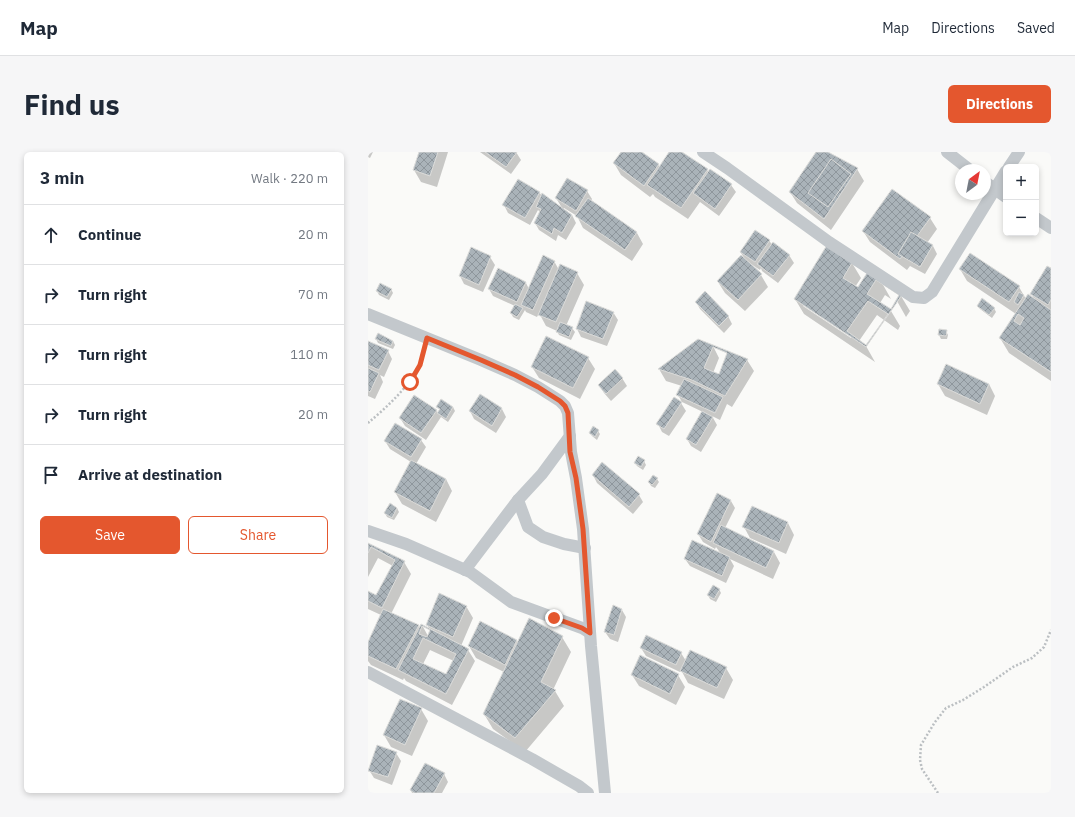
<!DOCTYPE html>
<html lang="en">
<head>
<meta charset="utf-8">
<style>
  :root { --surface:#fff; --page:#f6f6f7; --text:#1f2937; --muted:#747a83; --line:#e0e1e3; --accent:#e4572e }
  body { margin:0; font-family:"IBM Plex Sans",sans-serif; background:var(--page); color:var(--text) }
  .controls { position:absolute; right:12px; top:12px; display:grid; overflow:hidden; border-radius:6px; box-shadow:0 2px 6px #0003 }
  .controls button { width:36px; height:36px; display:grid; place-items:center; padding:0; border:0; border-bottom:1px solid var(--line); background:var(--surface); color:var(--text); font:20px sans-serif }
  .compass { position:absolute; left:587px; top:12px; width:36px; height:36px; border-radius:50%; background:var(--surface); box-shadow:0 2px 6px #0003; rotate:32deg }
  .stop { position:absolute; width:12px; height:12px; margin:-9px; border:3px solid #e4572e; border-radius:50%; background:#fff }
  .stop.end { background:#e4572e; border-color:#fff; box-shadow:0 1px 4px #0008 }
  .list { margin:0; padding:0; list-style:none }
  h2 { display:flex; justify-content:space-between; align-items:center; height:52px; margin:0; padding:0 16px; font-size:17px }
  h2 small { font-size:13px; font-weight:400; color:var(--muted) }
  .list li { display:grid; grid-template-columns:26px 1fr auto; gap:12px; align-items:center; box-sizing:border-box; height:60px; padding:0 16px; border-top:1px solid var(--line) }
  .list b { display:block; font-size:15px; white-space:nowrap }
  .list em { font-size:13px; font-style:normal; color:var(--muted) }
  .actions { display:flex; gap:8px; padding:12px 16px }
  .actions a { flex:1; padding:9px 0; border:1px solid var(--accent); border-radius:6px; text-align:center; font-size:14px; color:var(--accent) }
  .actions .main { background:var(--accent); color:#fff }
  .icon { flex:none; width:22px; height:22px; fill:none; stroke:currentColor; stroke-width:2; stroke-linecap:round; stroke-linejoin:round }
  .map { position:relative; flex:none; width:683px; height:641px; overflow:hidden; border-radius:6px }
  header { display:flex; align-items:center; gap:24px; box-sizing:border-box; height:56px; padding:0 20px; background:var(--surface); border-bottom:1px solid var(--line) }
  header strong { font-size:19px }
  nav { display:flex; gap:22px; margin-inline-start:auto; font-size:14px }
  .intro { display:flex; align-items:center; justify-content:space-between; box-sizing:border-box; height:96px; padding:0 24px }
  h1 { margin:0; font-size:28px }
  .button { padding:10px 18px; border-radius:6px; background:var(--accent); color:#fff; font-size:14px; font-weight:700 }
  main { display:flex; gap:24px; padding:0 24px }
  aside { flex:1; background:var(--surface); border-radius:6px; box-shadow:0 2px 6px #0003 }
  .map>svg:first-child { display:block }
  .shadow { fill:#0003; fill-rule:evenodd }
  .building { fill:url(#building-cross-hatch); stroke:#dcdcda; fill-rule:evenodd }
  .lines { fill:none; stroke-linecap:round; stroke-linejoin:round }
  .path { stroke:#bbbfc2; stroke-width:2.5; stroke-dasharray:2 2; stroke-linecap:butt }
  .street { stroke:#c3c8cc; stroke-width:12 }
  .route { stroke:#e4572e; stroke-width:5 }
</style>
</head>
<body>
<header>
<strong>Map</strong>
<nav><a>Map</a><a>Directions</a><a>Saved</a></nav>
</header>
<div class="intro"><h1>Find us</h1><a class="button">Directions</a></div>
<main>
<aside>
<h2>3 min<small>Walk · 220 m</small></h2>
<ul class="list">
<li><svg class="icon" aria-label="ahead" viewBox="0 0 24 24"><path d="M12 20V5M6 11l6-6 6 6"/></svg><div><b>Continue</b></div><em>20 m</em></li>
<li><svg class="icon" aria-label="right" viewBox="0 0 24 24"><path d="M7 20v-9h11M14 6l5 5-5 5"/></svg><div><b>Turn right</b></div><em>70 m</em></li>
<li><svg class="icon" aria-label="right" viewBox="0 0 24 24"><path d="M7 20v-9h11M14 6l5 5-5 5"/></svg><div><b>Turn right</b></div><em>110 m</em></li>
<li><svg class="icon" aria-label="right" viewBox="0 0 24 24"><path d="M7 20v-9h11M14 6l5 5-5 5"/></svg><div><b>Turn right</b></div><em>20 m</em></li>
<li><svg class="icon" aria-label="arrive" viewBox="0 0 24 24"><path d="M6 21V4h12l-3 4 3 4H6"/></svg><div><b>Arrive at destination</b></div></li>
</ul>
<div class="actions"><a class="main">Save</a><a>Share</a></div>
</aside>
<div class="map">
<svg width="683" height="641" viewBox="0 0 683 641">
  <defs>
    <pattern id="building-cross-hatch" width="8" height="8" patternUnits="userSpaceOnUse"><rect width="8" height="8" fill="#aab3b9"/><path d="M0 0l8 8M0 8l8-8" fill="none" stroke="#8e969c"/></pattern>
  </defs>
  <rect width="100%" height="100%" fill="#fafaf8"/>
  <!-- shadow -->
  <g class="shadow">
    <polygon points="0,0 5,0 2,6 0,5"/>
    <polygon points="52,0 80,0 69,35 53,30 46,18"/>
    <polygon points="112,0 148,0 153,8 143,22"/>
    <polygon points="254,0 272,0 290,13 292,15 302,0 312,0 339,18 341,21 363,33 368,40 351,64 332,50 320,67 287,45 285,42 282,45 253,23 246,11"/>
    <polygon points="450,0 461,0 460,1 489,17 496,29 463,78 429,51 422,40"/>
    <polygon points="219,39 224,47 223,49 269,81 275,92 264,109 215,76 209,64 196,56 196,57 204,63 208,71 198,88 190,83 188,89 171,78 167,71 172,60 170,58 162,73 140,61 136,53 171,40 174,44 194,56 188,46"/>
    <polygon points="562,66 569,77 559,91 565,94 569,102 557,122 542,114 539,118 502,90 495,79"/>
    <polygon points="401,88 404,93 421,103 426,111 410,131 394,119 393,116 392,118 380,110 393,123 400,135 377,159 357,141 350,130 378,109 373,101"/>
    <polygon points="122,105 127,113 115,140 96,132 92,124"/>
    <polygon points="186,109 191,118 209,121 216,133 198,174 204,176 207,180 203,188 191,183 189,179 178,174 171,161 169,165 158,160 157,158 151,168 145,165 143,161 147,154 125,144 121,137 158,131 161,137"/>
    <path d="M484 111 493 126 487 135 491 137 500 121 514 131 523 147 517 143 512 151 523 159 532 174 530 178 509 163 491 189 498 194 507 210 436 162 427 147ZM436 152 483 184V186L435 154Z"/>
    <polygon points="592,117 651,135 658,147 667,148 663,142 683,118 683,229 641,201 632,186 648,162 599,129"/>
    <polygon points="23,137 25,141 21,148 11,143 9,139"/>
    <polygon points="533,144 542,159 538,165 529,149"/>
    <polygon points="328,150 360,164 364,172 356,181 332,157"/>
    <polygon points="610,154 626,156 628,160 624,166 612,157"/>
    <polygon points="245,160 250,168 239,194 213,185 209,177"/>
    <polygon points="578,179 580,183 579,187 573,187 571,183"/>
    <polygon points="8,187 25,189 27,193 25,197 10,191"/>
    <polygon points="0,190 20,199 24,207 16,225 12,223 15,230 7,247 0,244"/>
    <polygon points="345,194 351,206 345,221 352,223 379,208 386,219 364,255 359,252 352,268 344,264 349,273 333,300 323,294 319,287 335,260 314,250 310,243 314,234 298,229 291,217"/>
    <polygon points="220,206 227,217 212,247 171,226 164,215"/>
    <polygon points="254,226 259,234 243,249 236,241 231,233"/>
    <polygon points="570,232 621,232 627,244 619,263 577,244"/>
    <polygon points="112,243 134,257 138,265 128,281 106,267 102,259"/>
    <polygon points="313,251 318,259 301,284 294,280 290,272"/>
    <polygon points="70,255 85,255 87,259 80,270 73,265 58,288 37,274 32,266 68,258 70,262 72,259"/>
    <polygon points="230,279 232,282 229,288 224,284 222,281"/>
    <polygon points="53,288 58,295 48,312 78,327 84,339 68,370 34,352 27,340 43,310 22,297 17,289"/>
    <polygon points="276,309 278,313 275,318 269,314 267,311"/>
    <polygon points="225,323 271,343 275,350 265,362 229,331"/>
    <polygon points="289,327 291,330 287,336 283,334 281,330"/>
    <polygon points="350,342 363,349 367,356 357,376 406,400 412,411 405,427 362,407 366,414 358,431 322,414 317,407 353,402 348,395 347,397 335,390 330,382"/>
    <polygon points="384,355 420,371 426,383 418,402 382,386 376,375"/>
    <polygon points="29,356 31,360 26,368 19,365 17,361"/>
    <path d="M0 393 36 410 43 422 23 462 50 474 52 477 54 473 60 484 63 479 59 473 98 454 105 466 93 494 100 498 107 509 84 553 38 529 36 526 35 528 3 513 0 509V492L13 463 0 457V440L9 445 25 414 10 406 0 425ZM62 498 86 509 79 524 55 512Z"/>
    <polygon points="351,437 353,441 348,450 342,447 340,443"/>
    <polygon points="254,458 258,465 250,490 242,487 237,480"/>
    <polygon points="194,485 203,500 185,538 187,539 196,554 157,600 125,577 116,562 136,520 108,506 101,494 149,489 150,492"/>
    <polygon points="273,496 313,501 318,509 358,516 365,528 356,547 320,531 313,518 312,520 278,504"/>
    <polygon points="264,523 310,523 317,535 308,553 271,534"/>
    <polygon points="53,557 60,569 44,604 23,595 16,583"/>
    <polygon points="28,601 33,609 24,633 6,626 1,618"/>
    <polygon points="76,622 80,630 74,641 44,641 43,638"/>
  </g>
  <!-- building -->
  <g class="building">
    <polygon points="51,0 70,0 62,24 45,18"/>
    <polygon points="117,0 149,0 138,15"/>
    <polygon points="253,0 274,0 291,12 276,34 245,11"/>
    <polygon points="301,0 314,0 340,17 313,56 279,33"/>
    <polygon points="448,0 460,0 490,16 456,67 421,40"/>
    <polygon points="463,7 483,22 460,55 440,41"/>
    <polygon points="342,17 364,32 347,57 325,41"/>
    <polygon points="199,26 220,38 208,59 187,46"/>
    <polygon points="150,27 172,40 157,66 134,53"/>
    <polygon points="524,37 563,65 532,107 494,79"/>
    <polygon points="174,41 204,63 194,81 186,76 184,82 166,71 173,57 168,55"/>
    <polygon points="220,46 269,80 257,98 207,64"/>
    <polygon points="387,78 402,88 387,110 372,100"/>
    <polygon points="543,80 565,93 552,115 530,102"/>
    <polygon points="405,90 422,103 405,124 389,112"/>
    <path d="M459 93 534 143 498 195 426 147ZM484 111 499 121 490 135 475 126ZM508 128 531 143 523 157 499 142ZM500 149 520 162 498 193 479 179Z"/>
    <polygon points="103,95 123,104 111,133 91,124"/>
    <polygon points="602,101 652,134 641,150 591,117"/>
    <polygon points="175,103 187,109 165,158 153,153"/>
    <polygon points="373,103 394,122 370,148 349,129"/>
    <polygon points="192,112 210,120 188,170 170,163"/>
    <polygon points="679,114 683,116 683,148 680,153 662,142"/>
    <polygon points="130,116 158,130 149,150 120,137"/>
    <polygon points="12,131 24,137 19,145 8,139"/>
    <polygon points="337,139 361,164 351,174 327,150"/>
    <polygon points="651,140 656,143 650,153 646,150"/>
    <path d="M660 142 683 158V220L631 186ZM650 162 656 166 652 173 646 169Z"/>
    <polygon points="614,146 627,156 621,163 609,154"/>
    <polygon points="218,149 246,160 235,187 208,177"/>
    <polygon points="147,152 155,156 149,165 142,161"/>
    <polygon points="192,170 205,175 201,185 188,180"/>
    <polygon points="571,177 579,178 578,184 570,183"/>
    <polygon points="10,181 25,189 23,194 7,187"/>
    <polygon points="178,184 221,205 205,236 163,215"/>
    <path d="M330 187 380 207 357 244 324 228 290 217ZM345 195 359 201 351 222 336 216Z"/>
    <polygon points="0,189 21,198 11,218 0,213"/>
    <polygon points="578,212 621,232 612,252 569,232"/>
    <polygon points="0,216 11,221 2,240 0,239"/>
    <polygon points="247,217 255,226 238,242 230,233"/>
    <polygon points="316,227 355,245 347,261 308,243"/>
    <polygon points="112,242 134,256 124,274 101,259"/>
    <polygon points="46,243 69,258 53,281 31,266"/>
    <polygon points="306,245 314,250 296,277 288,272"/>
    <polygon points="73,247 85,255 78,267 69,261 72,257 68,255"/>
    <polygon points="334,259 345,265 328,293 318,287"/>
    <polygon points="27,271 54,287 43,305 16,289"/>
    <polygon points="225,274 231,278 227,285 221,281"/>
    <polygon points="270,304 277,308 273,315 266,311"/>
    <polygon points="43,308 78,327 62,359 26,340"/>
    <polygon points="234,310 272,342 261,355 224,323"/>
    <polygon points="285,323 290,326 284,333 280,330"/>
    <polygon points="349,341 363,348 343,390 329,382"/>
    <polygon points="22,351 29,356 24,366 16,361"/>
    <polygon points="384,354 420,370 411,391 374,375"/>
    <polygon points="353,373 406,399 398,416 345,391"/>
    <polygon points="324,388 362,405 354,424 316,407"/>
    <polygon points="0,391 37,409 14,456 0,449 0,439 8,443 27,408 3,395 0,401"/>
    <polygon points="345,433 352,437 346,447 339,443"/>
    <polygon points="71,441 99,454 85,485 58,473"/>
    <polygon points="245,453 254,457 246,483 236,480"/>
    <polygon points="15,457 51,473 28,517 0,504 0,490"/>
    <polygon points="161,466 195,484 173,530 188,538 147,586 115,562"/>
    <polygon points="112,469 149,488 137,513 100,494"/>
    <path d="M53 472 101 497 78 542 30 518ZM54 474 62 478 59 485 51 482ZM55 486 88 502 78 522 45 507Z"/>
    <polygon points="278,483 314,500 308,513 272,496"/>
    <polygon points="322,498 359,515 349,536 312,519"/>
    <polygon points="272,503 311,522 302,542 263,523"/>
    <polygon points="32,547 54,556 37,593 15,583"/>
    <polygon points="9,593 29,600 20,625 0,619"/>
    <polygon points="57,611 77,621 66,641 46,641 42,638"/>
  </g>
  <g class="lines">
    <!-- path -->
    <g class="path">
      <path d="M0 271C18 256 42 234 51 213 53 209 54 203 56 198"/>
      <polyline points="570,641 554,617 552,608 553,593 567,570 578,556 595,548 616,535 645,515 664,506 676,495 683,478"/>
    </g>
    <!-- street -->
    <g class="street">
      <polyline points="335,0 359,16 461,90 545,145 556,146 564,140 638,19"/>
      <polyline points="579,0 602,18"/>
      <polyline points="641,15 651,0"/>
      <polyline points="617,30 638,45"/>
      <polyline points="668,66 683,76"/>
      <polyline points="0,162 113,208 147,223 170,235 192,249 197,254 200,261 203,300 208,326 215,377 223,494 237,641"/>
      <polyline points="150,348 160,375 175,385 196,392 217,396"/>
      <polyline points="0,379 38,392 102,420 143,450 214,476 222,481"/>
      <polyline points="97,418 150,348 174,322 202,284"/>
      <polyline points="0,520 164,607 211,634 220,641"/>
    </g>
  </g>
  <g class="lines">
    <!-- route -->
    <polyline class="route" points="42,230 52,213 59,186 113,208 147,223 170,235 192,249 197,254 200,261 202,300 208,326 215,377 222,481 214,476 186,466"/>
  </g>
</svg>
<div class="controls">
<button>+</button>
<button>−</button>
</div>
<svg class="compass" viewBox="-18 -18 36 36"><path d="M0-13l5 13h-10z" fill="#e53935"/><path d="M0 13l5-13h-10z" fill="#747a83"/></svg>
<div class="stop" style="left:42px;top:230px"></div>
<div class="stop end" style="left:186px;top:466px"></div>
</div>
</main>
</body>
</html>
